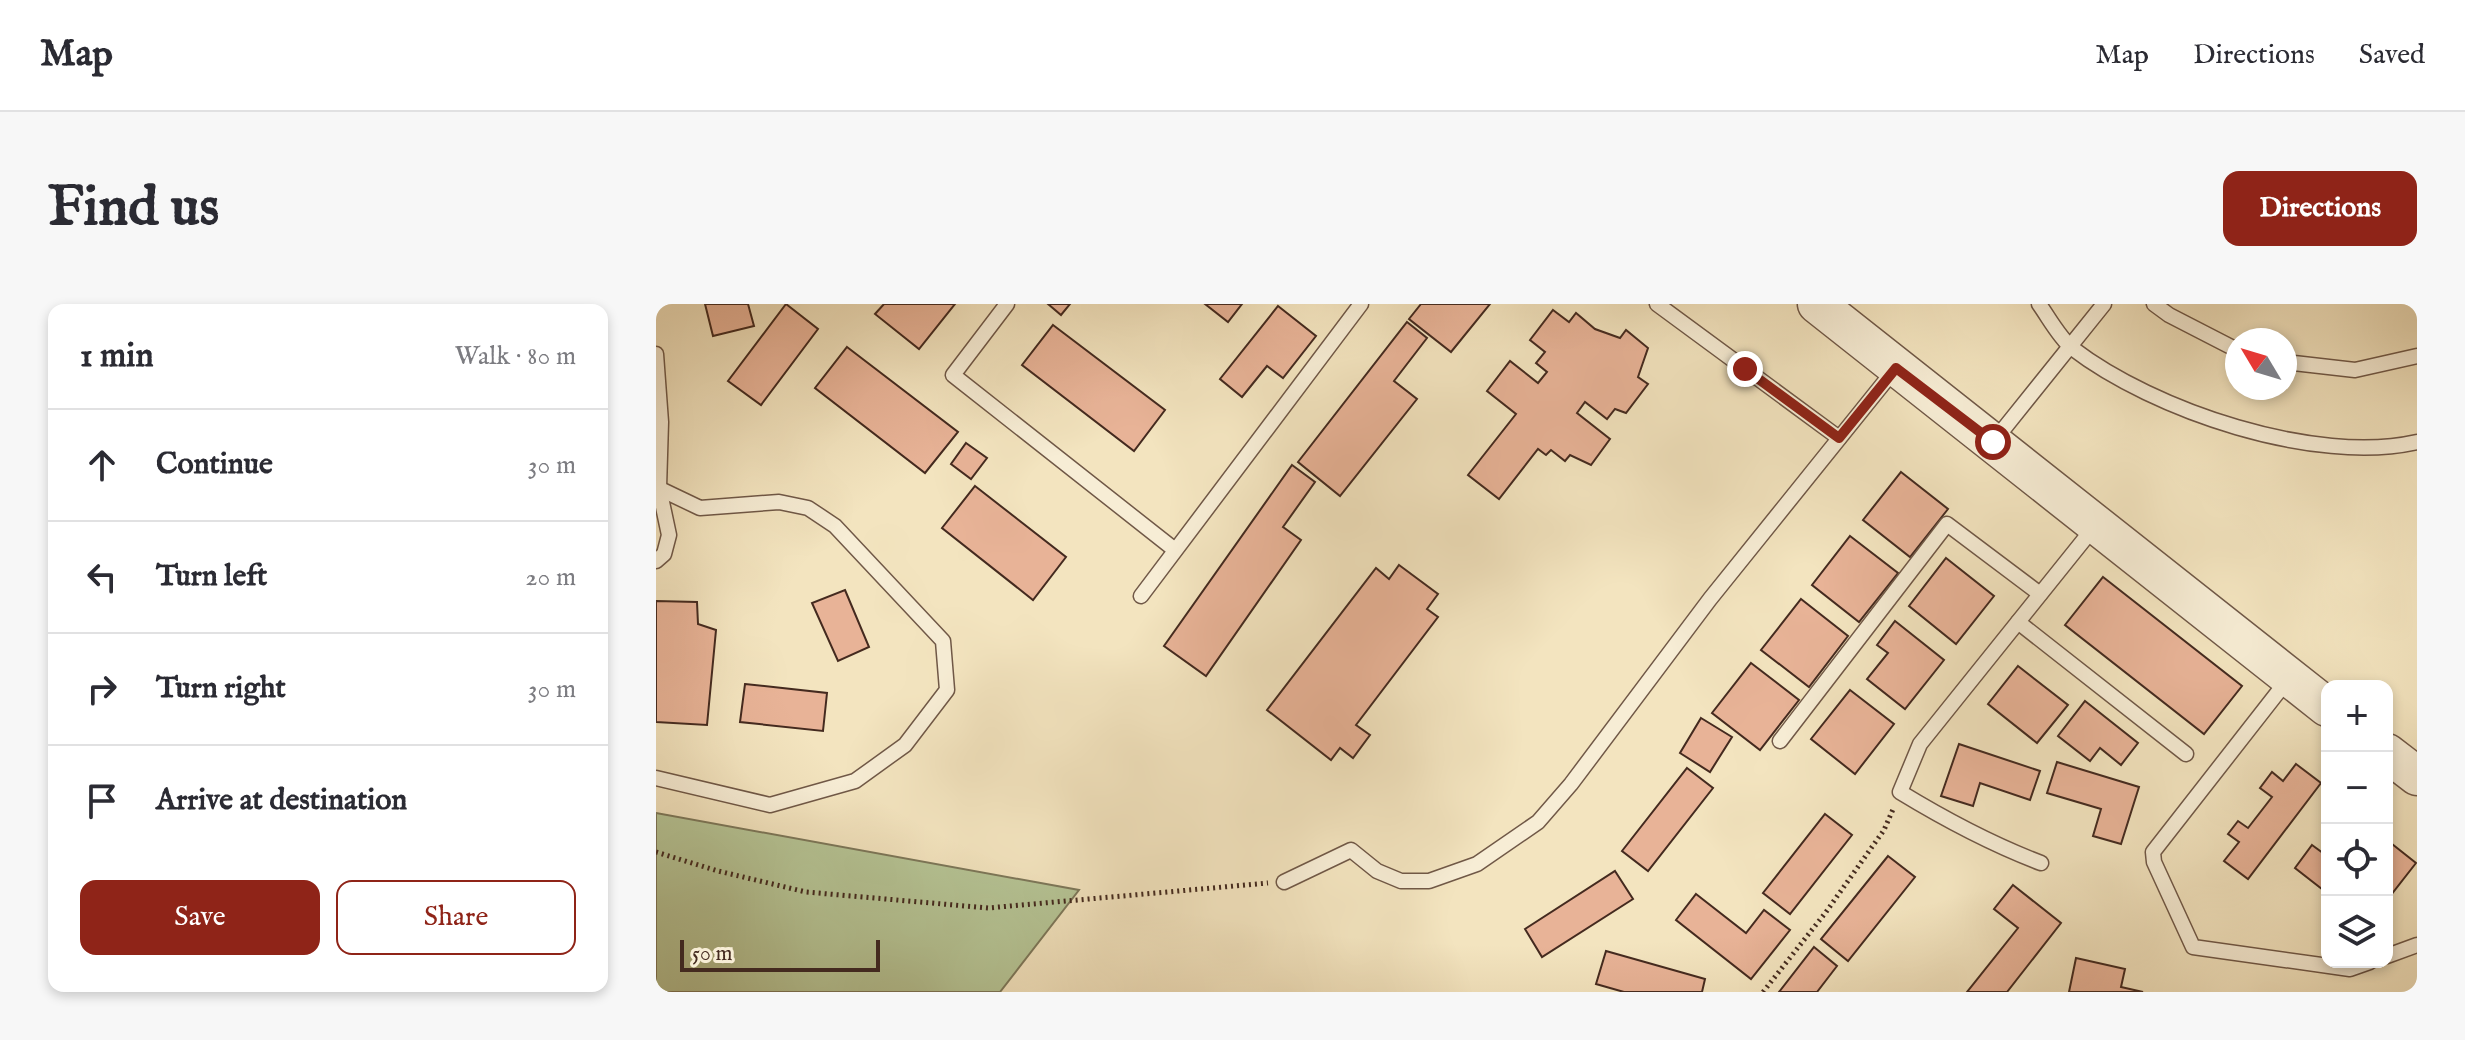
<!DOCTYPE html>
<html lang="en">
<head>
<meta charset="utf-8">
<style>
  :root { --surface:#fff; --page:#f7f7f7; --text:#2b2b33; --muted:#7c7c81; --line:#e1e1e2; --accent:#8f2418 }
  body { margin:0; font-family:"IM FELL English",serif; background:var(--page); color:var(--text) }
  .controls { position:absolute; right:24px; bottom:24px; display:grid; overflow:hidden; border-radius:16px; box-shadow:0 4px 12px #0003 }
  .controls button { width:72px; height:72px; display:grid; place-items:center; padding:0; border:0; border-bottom:2px solid var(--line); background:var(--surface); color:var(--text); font:40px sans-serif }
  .compass { position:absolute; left:1569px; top:24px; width:72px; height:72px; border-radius:50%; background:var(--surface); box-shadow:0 4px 12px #0003; rotate:308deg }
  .scale { position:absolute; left:24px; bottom:20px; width:200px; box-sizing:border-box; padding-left:8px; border:4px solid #442a1f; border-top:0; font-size:22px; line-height:28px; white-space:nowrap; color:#442a1f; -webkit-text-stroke:6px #f7edd5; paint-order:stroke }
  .stop { position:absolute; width:24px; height:24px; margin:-18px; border:6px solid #8f2418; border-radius:50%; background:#fff }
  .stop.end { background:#8f2418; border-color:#fff; box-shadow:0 2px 8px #0008 }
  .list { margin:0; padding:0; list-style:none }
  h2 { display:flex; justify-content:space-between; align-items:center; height:104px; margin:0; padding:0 32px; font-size:34px }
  h2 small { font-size:26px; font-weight:400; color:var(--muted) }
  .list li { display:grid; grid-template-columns:52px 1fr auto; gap:24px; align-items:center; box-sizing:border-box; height:112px; padding:0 32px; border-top:2px solid var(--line) }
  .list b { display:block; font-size:30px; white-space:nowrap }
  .list em { font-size:26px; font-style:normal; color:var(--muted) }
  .actions { display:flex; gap:16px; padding:24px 32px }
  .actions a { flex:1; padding:18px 0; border:2px solid var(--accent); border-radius:16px; text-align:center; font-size:28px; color:var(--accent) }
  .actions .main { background:var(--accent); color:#fff }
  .icon { flex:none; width:44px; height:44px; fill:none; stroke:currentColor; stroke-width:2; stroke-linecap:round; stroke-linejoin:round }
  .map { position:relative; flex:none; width:1761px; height:688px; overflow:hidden; border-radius:16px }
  header { display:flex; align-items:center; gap:48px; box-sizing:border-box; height:112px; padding:0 40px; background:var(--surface); border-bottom:2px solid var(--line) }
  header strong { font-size:38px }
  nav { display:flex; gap:44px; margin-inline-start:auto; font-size:28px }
  .intro { display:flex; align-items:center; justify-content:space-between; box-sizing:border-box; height:192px; padding:0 48px }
  h1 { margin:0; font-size:56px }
  .button { padding:20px 36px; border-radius:16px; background:var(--accent); color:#fff; font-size:28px; font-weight:700 }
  main { display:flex; gap:48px; padding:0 48px }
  aside { flex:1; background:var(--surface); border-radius:16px; box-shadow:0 4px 12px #0003 }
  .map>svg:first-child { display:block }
  .green { fill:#b6c596; stroke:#7d785a; stroke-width:2 }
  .building { fill:#e8b397; stroke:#442a1f; stroke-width:2 }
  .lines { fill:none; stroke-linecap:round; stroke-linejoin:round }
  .service-casing { stroke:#705847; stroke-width:17 }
  .tertiary-casing { stroke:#705847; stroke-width:41 }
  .path { stroke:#442a1f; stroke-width:5; stroke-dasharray:2 4; stroke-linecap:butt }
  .service { stroke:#f7edd5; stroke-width:14 }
  .tertiary { stroke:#f7edd5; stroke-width:38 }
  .route { stroke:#8f2418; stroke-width:10 }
</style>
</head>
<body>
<header>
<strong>Map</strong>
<nav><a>Map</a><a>Directions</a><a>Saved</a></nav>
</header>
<div class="intro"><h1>Find us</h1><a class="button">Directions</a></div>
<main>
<aside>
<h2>1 min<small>Walk · 80 m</small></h2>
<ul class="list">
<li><svg class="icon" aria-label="ahead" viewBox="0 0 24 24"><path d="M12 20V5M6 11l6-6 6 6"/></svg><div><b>Continue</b></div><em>30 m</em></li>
<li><svg class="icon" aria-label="left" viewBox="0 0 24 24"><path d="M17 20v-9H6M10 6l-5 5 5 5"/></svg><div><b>Turn left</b></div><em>20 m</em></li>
<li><svg class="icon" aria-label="right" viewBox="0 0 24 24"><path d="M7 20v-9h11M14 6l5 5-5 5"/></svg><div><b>Turn right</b></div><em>30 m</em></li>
<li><svg class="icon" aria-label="arrive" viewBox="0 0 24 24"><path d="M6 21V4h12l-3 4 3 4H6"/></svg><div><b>Arrive at destination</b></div></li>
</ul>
<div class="actions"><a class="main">Save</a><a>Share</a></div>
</aside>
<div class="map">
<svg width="1761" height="688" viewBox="0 0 1761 688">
  <rect width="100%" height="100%" fill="#f3e4bf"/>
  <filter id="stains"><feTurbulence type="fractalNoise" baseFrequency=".0025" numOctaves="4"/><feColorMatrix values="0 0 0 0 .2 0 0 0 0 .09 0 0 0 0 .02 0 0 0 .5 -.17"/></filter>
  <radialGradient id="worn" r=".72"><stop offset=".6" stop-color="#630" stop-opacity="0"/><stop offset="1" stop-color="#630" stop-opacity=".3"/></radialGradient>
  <!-- green -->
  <polygon class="green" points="0,509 423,586 344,688 0,688"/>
  <!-- building -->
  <g class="building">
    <polygon points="49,0 92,0 98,22 57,32"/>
    <polygon points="130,0 162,25 105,101 72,77"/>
    <polygon points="228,0 299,0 263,45 219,10"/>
    <polygon points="392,0 414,0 405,11"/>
    <polygon points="549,0 586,0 572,18"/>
    <polygon points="765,0 834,0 795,48 753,15"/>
    <polygon points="622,2 660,32 627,74 611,62 586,93 564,75"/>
    <polygon points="897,6 913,18 920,9 939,25 964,34 970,26 992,44 982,73 992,80 970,109 959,105 951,115 929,98 921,109 954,135 935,161 914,151 909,157 895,146 890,151 882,145 843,195 812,171 860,110 831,87 854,57 882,79 891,68 880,59 889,48 874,36"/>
    <polygon points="751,18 771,34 738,77 761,95 684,192 642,158"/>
    <polygon points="397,21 509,106 478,147 366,61"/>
    <polygon points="191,43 302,128 269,169 159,84"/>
    <polygon points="310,139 331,154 315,175 295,160"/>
    <polygon points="636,161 659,178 627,223 645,236 550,372 508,342"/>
    <polygon points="1245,168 1292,205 1254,253 1207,216"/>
    <polygon points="319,182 410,253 377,296 286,224"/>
    <polygon points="1194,232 1242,269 1203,318 1156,281"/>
    <polygon points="1290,254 1338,292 1300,340 1253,302"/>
    <polygon points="743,261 782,290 771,305 782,313 700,421 714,431 697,454 684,444 675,456 611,406 720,264 733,275"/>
    <polygon points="1447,273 1586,382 1548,430 1409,321"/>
    <polygon points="189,286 213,343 182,357 156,299"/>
    <polygon points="1145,295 1192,332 1153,383 1105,346"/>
    <polygon points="0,297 41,298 42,320 60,326 51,421 0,418"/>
    <polygon points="1239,317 1288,356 1249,405 1211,375 1232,349 1221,341"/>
    <polygon points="1095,359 1143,396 1104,446 1056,409"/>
    <polygon points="1362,362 1412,401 1381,439 1332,400"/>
    <polygon points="89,380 171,389 167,427 84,418"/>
    <polygon points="1194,386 1238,420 1199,470 1155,435"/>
    <polygon points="1429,397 1482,439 1465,461 1444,444 1434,457 1402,432"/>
    <polygon points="1045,414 1076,433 1054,468 1024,449"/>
    <polygon points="1303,440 1384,467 1374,496 1324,479 1317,502 1285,492"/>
    <polygon points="1401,458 1483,483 1465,540 1437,532 1445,505 1391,489"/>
    <polygon points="1640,460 1665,479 1592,575 1568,557 1583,538 1572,530 1582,517 1592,524 1616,493 1604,484 1616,468 1627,477"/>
    <polygon points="1031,464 1057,484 992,567 966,547"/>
    <polygon points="1169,510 1196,531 1134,610 1107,589"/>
    <polygon points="1731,536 1760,559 1731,596"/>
    <polygon points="1656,541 1667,549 1671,543 1671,589 1639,564"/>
    <polygon points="1232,552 1259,573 1192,657 1165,635"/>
    <polygon points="959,567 977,595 886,653 869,625"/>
    <polygon points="1357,581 1405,619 1351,688 1311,688 1362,624 1338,605"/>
    <polygon points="1040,590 1090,629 1108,606 1134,626 1095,675 1020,616"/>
    <polygon points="1158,643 1181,662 1161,688 1123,688"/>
    <polygon points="950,647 1049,675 1046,688 968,688 940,680"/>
    <polygon points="1420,654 1469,665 1465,683 1487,688 1413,688"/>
  </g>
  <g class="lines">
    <!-- service casing -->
    <g class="service-casing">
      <g id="service">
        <polyline points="351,0 297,71 519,246"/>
        <polyline points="1001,0 1183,134"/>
        <path d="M1383 0C1393 14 1403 33 1416 44 1498 107 1659 161 1761 138"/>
        <polyline points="1498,0 1513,11 1581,46"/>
        <polyline points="0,50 5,118 3,184 13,231 8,250 0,257"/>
        <polyline points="1629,58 1699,66 1761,52"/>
        <polyline points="1338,137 1448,0"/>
        <polyline points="0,183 44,204 123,198 152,204 179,222 287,337 291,386 249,441 199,477 114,501 0,474"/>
        <polyline points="485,292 705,0"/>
        <polyline points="1362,318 1530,450"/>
        <polyline points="1633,374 1497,548 1498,558 1537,643 1694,665 1714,658"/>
        <polyline points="1124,437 1291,220 1384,290"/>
        <path d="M1385 559C1335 540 1290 516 1244 488L1264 440 1439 222"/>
        <polyline points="628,578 695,546 721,567 745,577 773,577 821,560 882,518 915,480 1054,295 1239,65"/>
        <polyline points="1731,652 1761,641"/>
      </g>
    </g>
    <!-- tertiary casing -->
    <g class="tertiary-casing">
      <g id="tertiary">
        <polyline points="1161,0 1671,403"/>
        <polyline points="1731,449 1761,472"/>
      </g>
    </g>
    <!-- path -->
    <g class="path">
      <polyline points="0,548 62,567 150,588 332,604 612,579"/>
      <polyline points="1107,688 1170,608 1228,526 1238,503"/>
    </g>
    <!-- service -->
    <use href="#service" class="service"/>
    <!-- tertiary -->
    <use href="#tertiary" class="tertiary"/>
  </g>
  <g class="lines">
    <!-- route -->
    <polyline class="route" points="1089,65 1183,134 1240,64 1337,138"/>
  </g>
  <rect width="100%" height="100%" filter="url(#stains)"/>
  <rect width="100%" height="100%" fill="url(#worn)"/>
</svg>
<div class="controls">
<button>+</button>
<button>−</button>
<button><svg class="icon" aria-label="locate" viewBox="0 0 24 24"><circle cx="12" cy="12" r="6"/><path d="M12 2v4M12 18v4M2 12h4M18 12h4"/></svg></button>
<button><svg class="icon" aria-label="layers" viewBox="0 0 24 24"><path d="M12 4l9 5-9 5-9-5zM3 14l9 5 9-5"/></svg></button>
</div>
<svg class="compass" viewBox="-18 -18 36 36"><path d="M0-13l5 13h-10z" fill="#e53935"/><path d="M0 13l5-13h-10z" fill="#7c7c81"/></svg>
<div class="scale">50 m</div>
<div class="stop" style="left:1337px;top:138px"></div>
<div class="stop end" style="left:1089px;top:65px"></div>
</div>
</main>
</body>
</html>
